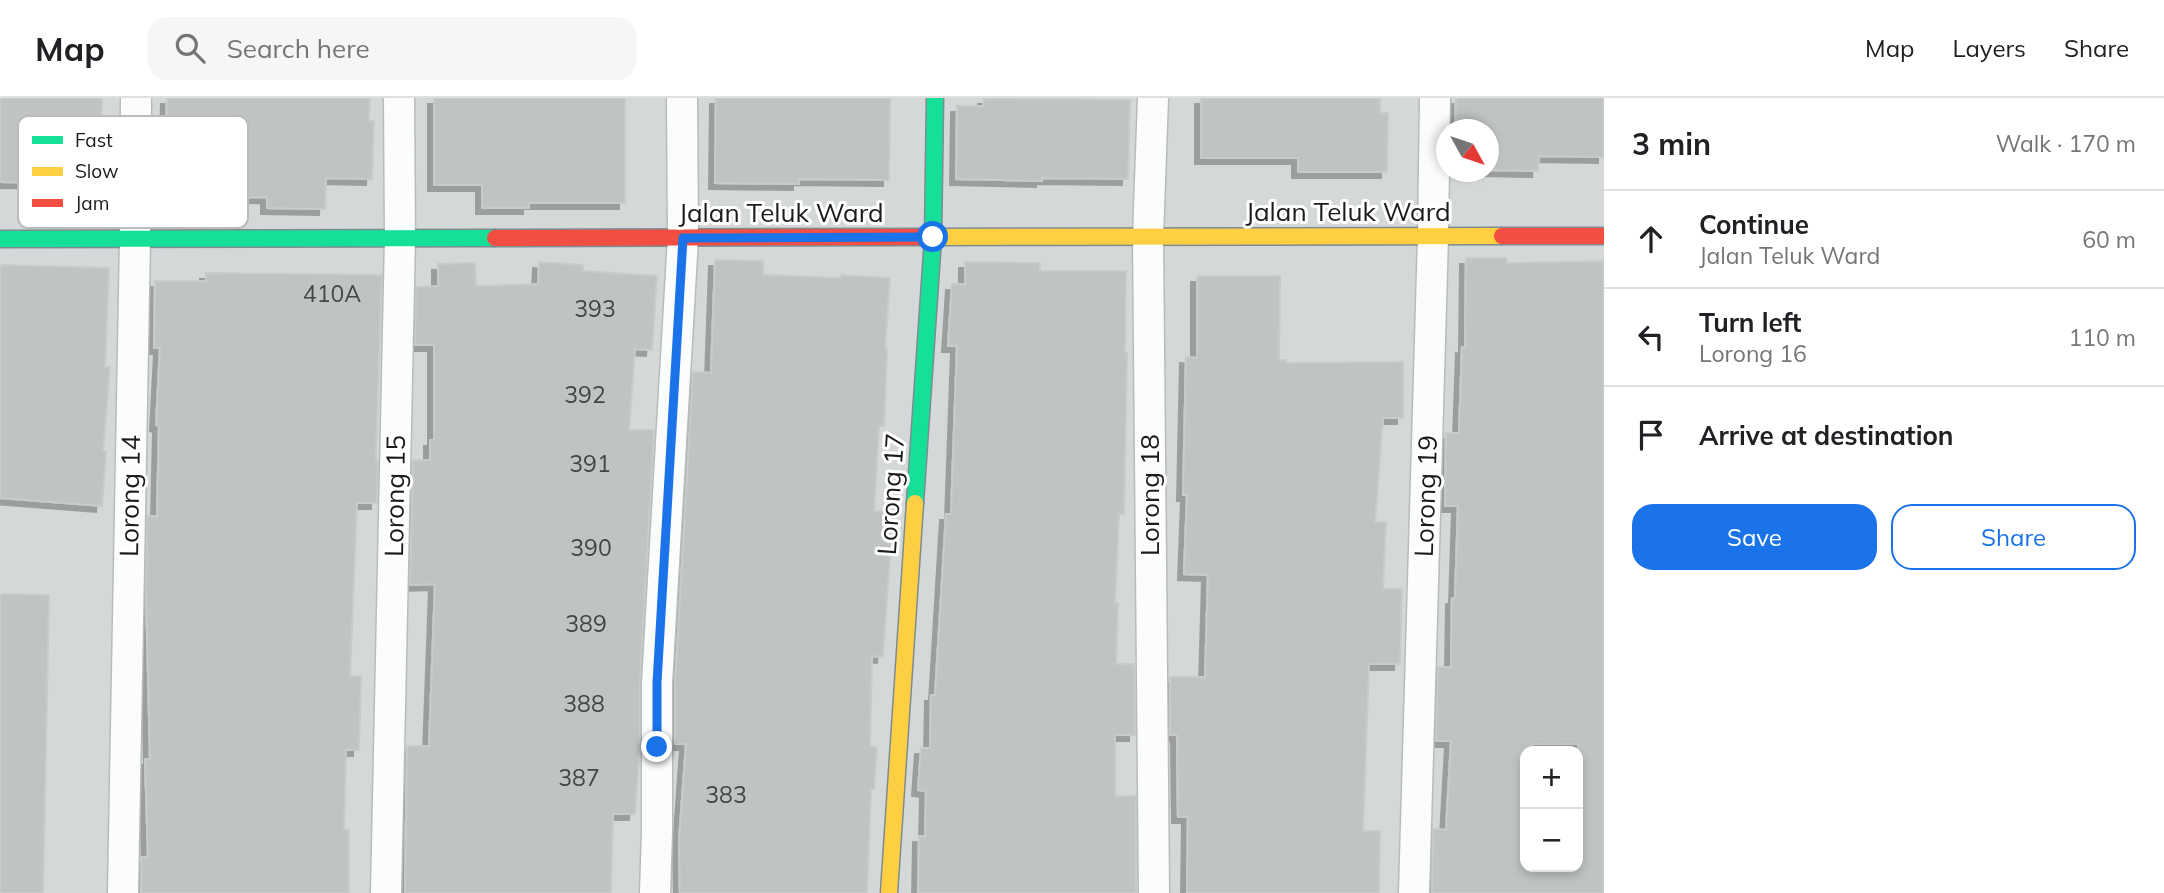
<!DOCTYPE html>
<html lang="en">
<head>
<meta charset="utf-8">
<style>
  :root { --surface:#fff; --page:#f6f6f6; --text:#202124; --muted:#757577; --line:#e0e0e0; --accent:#1a73e8 }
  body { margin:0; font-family:Mulish,sans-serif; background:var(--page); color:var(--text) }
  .controls { position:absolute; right:21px; bottom:21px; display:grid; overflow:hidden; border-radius:14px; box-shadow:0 4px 10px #0003 }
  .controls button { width:63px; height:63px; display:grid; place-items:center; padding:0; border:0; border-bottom:2px solid var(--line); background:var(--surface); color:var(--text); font:35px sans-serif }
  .compass { position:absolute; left:1436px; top:21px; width:63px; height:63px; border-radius:50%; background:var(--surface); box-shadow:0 4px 10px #0003; rotate:130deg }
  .stop { position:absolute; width:21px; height:21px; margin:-16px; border:5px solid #1a73e8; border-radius:50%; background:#fff }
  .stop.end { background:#1a73e8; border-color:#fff; box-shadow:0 2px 7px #0008 }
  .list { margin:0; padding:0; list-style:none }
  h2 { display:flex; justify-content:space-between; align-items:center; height:91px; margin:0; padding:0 28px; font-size:30px }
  h2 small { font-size:23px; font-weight:400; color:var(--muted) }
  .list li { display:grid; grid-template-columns:46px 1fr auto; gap:21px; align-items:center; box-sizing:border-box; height:98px; padding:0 28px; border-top:2px solid var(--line) }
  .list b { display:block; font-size:26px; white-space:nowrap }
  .list p { margin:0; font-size:23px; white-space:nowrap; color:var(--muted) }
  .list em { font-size:23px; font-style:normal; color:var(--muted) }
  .actions { display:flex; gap:14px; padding:21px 28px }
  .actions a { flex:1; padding:16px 0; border:2px solid var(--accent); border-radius:21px; text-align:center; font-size:24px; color:var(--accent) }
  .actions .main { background:var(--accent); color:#fff }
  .icon { flex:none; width:38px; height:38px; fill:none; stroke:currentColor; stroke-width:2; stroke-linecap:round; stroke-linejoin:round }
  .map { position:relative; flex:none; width:1604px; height:795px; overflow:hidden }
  header { display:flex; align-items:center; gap:42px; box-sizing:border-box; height:98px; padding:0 35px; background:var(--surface); border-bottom:2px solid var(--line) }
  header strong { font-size:33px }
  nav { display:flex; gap:38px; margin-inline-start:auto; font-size:24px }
  .search { width:490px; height:63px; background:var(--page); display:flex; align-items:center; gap:18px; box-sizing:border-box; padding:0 24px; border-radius:21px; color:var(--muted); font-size:26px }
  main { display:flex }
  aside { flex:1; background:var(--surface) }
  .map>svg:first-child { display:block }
  .residential { fill:#d5d8d8; fill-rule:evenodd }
  .building { fill:#bfc4c3; stroke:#c5cccb; stroke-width:2; fill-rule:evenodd; filter:url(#shadow) }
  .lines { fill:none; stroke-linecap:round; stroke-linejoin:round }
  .street-casing { stroke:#b9bbbb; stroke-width:33 }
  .fast-casing { stroke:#7e8c92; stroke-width:19 }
  .slow-casing { stroke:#7e8c92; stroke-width:19 }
  .jam-casing { stroke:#7e8c92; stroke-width:19 }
  .street { stroke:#fbfcfc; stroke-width:30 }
  .fast { stroke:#16e098; stroke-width:16 }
  .slow { stroke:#ffcf43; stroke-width:16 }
  .jam { stroke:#f24e42; stroke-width:16 }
  .route { stroke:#1a73e8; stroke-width:9 }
  .labels { text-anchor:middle; stroke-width:6; stroke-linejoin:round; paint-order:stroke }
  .number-label { font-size:23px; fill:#444545 }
  .street-label { font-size:26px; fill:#1b1b1b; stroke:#fff }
  .key { fill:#fff; stroke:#bbb; stroke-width:2 }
  .key-label { font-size:19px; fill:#1b1b1b }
</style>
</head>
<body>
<header>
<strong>Map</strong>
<div class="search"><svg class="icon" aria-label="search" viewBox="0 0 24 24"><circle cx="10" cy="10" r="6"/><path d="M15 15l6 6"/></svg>Search here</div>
<nav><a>Map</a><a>Layers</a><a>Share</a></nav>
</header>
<main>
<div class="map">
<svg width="1604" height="795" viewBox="0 0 1604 795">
  <defs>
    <filter id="shadow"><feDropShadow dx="-6" dy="6" stdDeviation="0" flood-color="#0004"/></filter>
  </defs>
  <rect width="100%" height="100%" fill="#e4e9e9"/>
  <!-- residential -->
  <path class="residential" d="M0 0H1604V795H0ZM1447 32H1489V74H1447ZM1525 653H1578V769H1525Z"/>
  <!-- building -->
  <g class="building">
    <polygon points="0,0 102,0 100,85 0,84"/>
    <polygon points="167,0 370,0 369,23 374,23 372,81 326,80 325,111 267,110 267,99 162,101 161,28 166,28"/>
    <polygon points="434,0 625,0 625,105 529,105 529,110 482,110 482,87 434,87"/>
    <polygon points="716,0 890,0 889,82 799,81 799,86 715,85"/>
    <polygon points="984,0 1130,2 1128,81 1042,80 1042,83 956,81 957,8 983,8"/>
    <polygon points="1201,0 1380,0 1380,15 1388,15 1387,74 1298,74 1298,60 1201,60"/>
    <polygon points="1456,0 1604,0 1604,59 1539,58 1538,73 1488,72 1488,32 1455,32"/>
    <path d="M1466 160H1506L1507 165 1604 163V795H1432L1433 731 1446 732 1451 643H1436L1438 569H1451L1452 500H1455L1458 408H1445L1446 335H1459L1462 249 1465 250ZM1532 646H1578V769H1525V653H1531Z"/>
    <polygon points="715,162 763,163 763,177 841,180 841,177 890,180 885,251 887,251 884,328 879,328 874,413 893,414 883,559 872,558 870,648 877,649 874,691 871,691 867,795 680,795 679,743 686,646 675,646 675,586 693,274 711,275"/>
    <polygon points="539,164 583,167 583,173 657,178 652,252 635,251 629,332 654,332 640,584 640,647 635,716 613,716 611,795 405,795 407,648 429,648 435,486 410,487 413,362 430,362 430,342 434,342 434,247 415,247 416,189 438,188 438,166 475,165 476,188 538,186"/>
    <polygon points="965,164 1040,165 1040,173 1126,173 1125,255 1127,255 1124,416 1119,416 1115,505 1118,505 1116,566 1134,566 1135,637 1115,637 1115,698 1136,698 1136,795 918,795 919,738 925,738 926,693 918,692 921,650 930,650 931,597 935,597 946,416 951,416 957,248 948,248 952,186 965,186"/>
    <polygon points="0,167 109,170 105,269 110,269 103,353 106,354 102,408 0,400"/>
    <polygon points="206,175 382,177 376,350 376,363 378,363 377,405 357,405 350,578 361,578 359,652 346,652 344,732 349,732 349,795 141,795 142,759 148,759 145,661 150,661 146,491 147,418 157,418 159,328 156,327 160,250 154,250 155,183 206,183"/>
    <polygon points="1197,178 1280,178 1279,262 1286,262 1286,265 1403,264 1403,320 1383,320 1375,424 1386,424 1383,491 1402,491 1400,566 1369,566 1363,733 1380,733 1379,795 1187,795 1188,719 1178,719 1177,637 1170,637 1170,579 1205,579 1208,477 1184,476 1187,397 1183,397 1186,259 1197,260"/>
    <polygon points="0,496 49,497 43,795 0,795"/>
  </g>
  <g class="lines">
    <!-- street casing -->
    <g class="street-casing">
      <g id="street">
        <polyline points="1153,0 1148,139 1154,795"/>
        <polyline points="123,795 135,141 136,0"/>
        <polyline points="386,795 400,140 399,0"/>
        <polyline points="655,795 657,734 657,585 683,140 682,0"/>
        <polyline points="1414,795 1433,139 1435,0"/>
      </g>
    </g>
    <!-- fast casing -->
    <g class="fast-casing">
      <g id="fast">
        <polyline points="0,141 495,140"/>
        <polyline points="915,405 933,140 935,0"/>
      </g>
    </g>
    <!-- slow casing -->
    <g class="slow-casing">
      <g id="slow">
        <polyline points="922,139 1502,138"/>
        <polyline points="889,795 915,405"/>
      </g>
    </g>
    <!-- jam casing -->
    <g class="jam-casing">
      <g id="jam">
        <polyline points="1502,138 1604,138"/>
        <polyline points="495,140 922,139"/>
      </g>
    </g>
    <!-- street -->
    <use href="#street" class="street"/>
    <!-- fast -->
    <use href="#fast" class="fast"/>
    <!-- slow -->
    <use href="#slow" class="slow"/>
    <!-- jam -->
    <use href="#jam" class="jam"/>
  </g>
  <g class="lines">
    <!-- route -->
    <polyline class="route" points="657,649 657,585 683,140 933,139"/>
  </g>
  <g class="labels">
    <!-- number labels -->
    <g class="number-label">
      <text x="332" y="204">410A</text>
      <text x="595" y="219">393</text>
      <text x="585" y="305">392</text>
      <text x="590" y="374">391</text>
      <text x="591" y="458">390</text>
      <text x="586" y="534">389</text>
      <text x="584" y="614">388</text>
      <text x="579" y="688">387</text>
      <text x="726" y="705">383</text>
    </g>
    <!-- street labels -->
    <g class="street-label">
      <text x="1348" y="123">Jalan Teluk Ward</text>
      <text x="781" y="124">Jalan Teluk Ward</text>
      <text transform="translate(891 396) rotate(-86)" y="9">Lorong 17</text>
      <text transform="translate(1150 397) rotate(-90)" y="9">Lorong 18</text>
      <text transform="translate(130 398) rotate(-89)" y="9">Lorong 14</text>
      <text transform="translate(395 398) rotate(-89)" y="9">Lorong 15</text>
      <text transform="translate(1426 398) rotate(-88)" y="9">Lorong 19</text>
    </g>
  </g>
  <!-- legend -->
  <rect x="18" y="18" width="230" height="112" rx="10" class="key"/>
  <rect x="32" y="38" width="31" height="8" fill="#16e098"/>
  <rect x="32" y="69" width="31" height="9" fill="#ffcf43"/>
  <rect x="32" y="101" width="31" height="8" fill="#f24e42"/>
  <g class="key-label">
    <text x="75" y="49">Fast</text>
    <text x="75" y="80">Slow</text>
    <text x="75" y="112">Jam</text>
  </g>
</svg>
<div class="controls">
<button>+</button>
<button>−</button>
</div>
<svg class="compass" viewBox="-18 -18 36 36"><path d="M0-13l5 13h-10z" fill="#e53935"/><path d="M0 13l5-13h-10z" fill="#757577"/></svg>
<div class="stop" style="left:933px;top:139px"></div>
<div class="stop end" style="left:657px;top:649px"></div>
</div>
<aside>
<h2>3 min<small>Walk · 170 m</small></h2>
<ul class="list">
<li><svg class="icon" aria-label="ahead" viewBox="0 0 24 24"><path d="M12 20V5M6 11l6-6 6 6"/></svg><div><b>Continue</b><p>Jalan Teluk Ward</p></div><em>60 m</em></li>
<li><svg class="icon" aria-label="left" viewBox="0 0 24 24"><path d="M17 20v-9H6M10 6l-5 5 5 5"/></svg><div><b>Turn left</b><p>Lorong 16</p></div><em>110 m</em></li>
<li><svg class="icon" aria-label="arrive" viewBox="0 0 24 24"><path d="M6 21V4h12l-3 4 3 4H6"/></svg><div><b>Arrive at destination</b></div></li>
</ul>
<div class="actions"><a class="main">Save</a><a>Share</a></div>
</aside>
</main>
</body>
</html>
